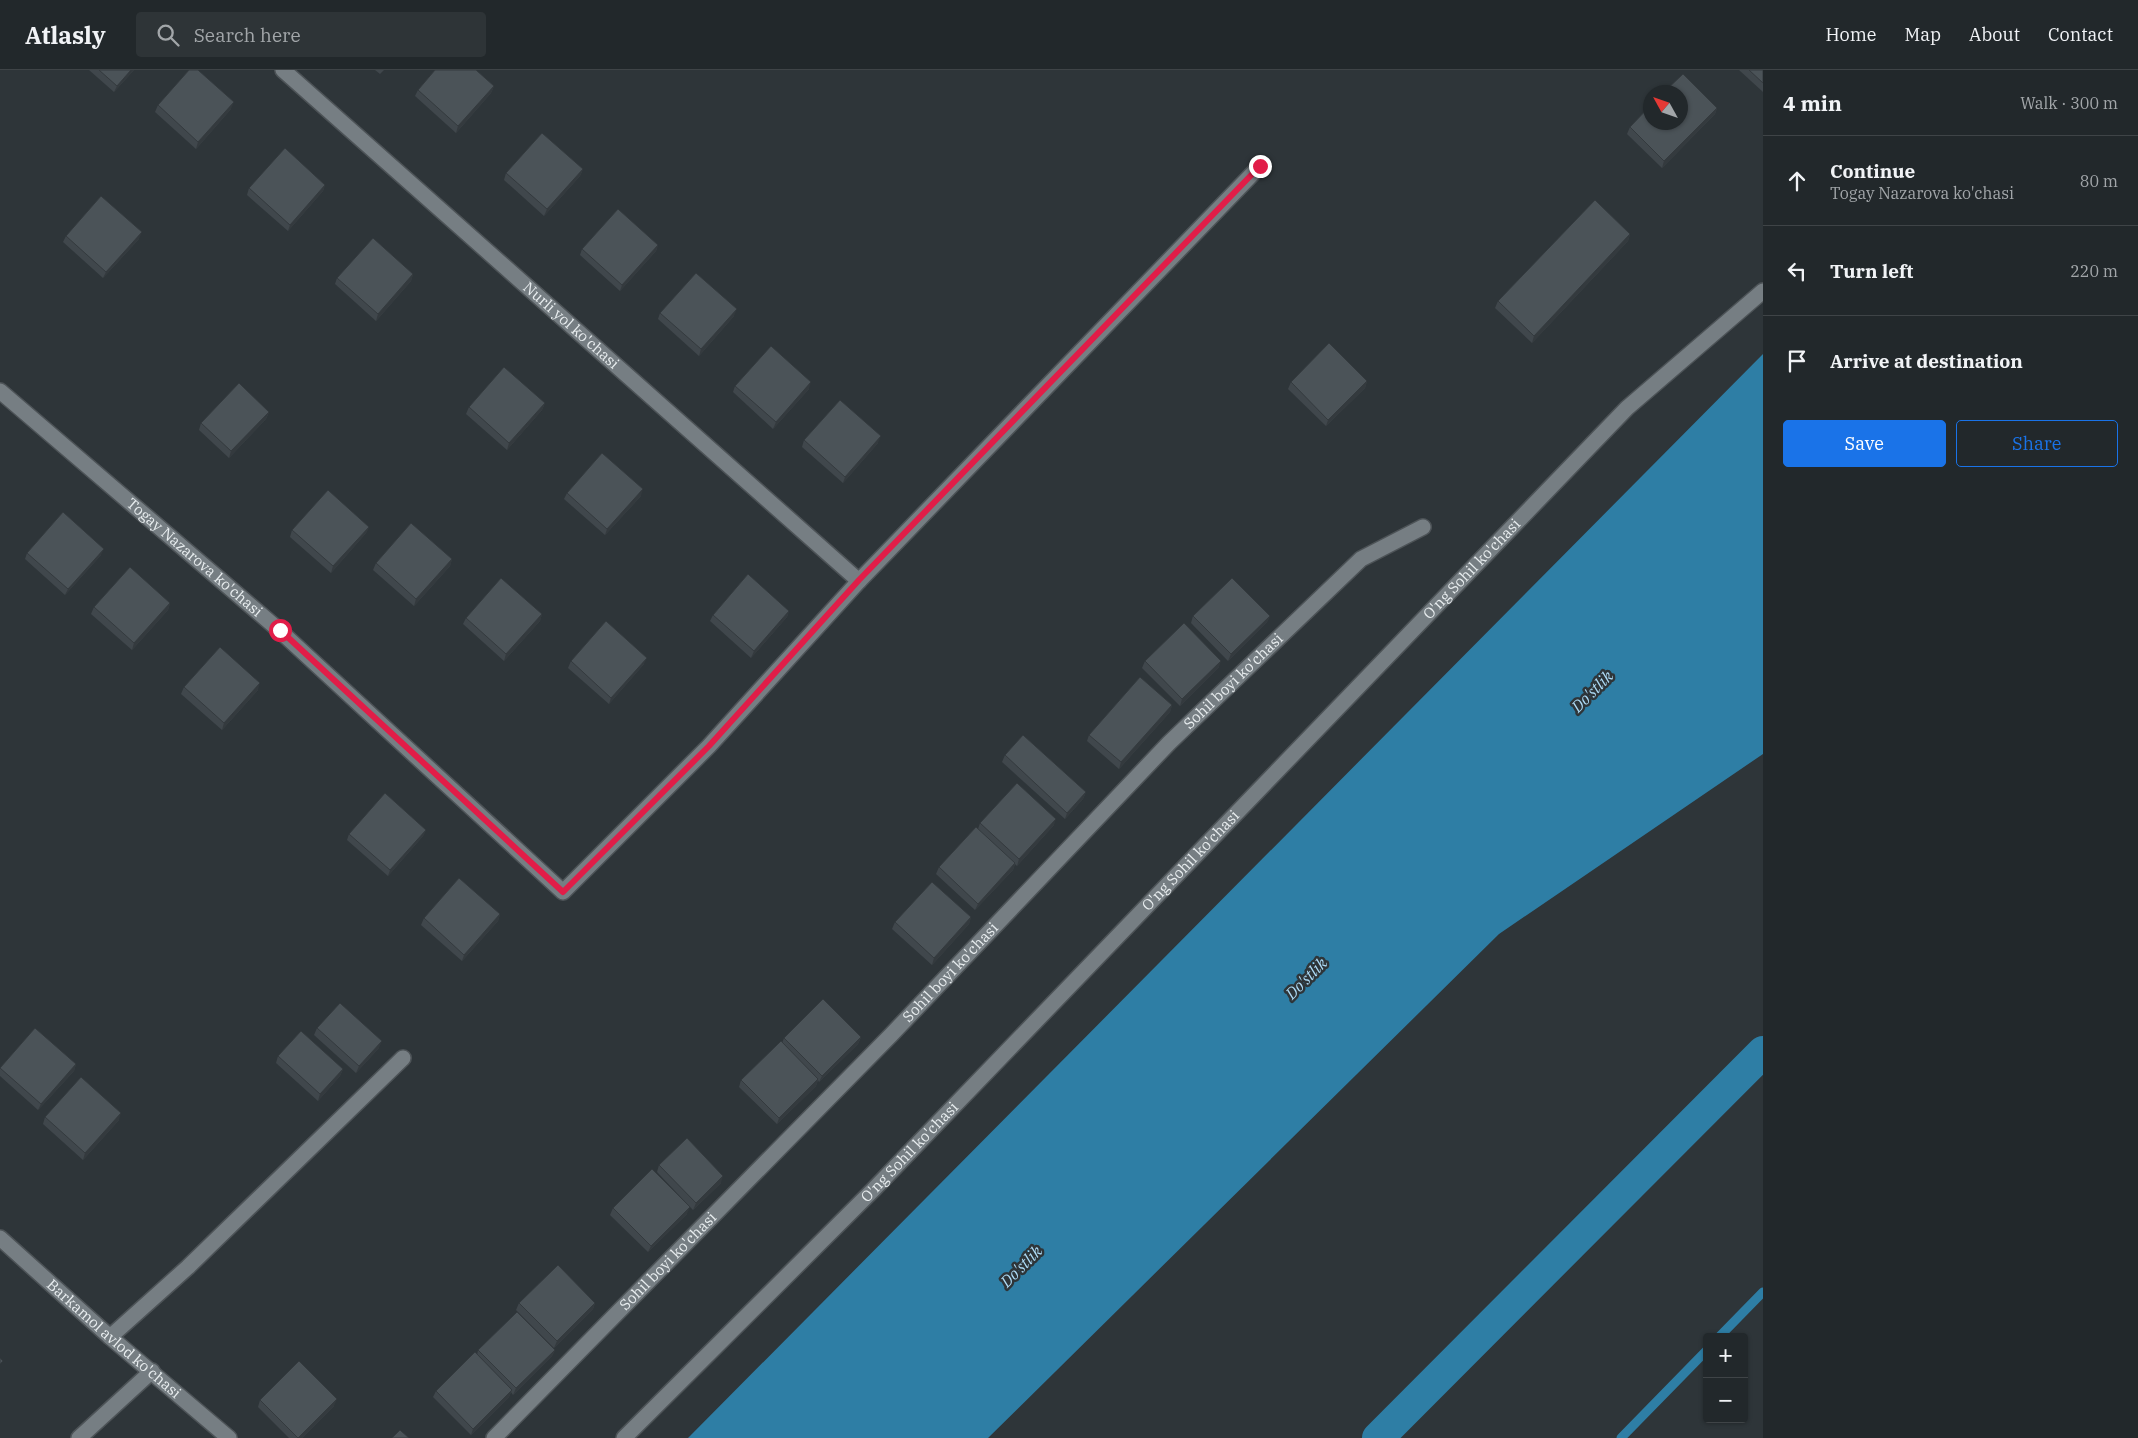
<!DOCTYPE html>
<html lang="en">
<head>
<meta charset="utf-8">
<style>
  :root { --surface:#22282b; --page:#2e3437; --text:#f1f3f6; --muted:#a2a6a9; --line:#3f4447; --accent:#1a73e8 }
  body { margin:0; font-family:"IBM Plex Serif",serif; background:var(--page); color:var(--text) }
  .controls { position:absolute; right:15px; bottom:15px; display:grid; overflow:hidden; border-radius:5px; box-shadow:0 1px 4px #0004 }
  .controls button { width:45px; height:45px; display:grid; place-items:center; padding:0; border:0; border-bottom:1px solid var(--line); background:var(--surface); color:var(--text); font:25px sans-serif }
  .compass { position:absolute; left:1643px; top:15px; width:45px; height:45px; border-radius:50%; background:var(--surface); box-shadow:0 1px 4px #0004; rotate:310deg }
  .stop { position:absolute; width:15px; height:15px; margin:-11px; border:4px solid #e11d48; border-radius:50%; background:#fff }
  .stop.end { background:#e11d48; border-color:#fff; box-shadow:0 1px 5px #0008 }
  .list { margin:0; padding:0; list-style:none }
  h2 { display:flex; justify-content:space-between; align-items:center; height:65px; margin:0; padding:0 20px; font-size:21px }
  h2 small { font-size:16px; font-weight:400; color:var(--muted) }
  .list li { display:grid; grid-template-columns:32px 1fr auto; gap:15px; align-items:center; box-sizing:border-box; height:90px; padding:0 20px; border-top:1px solid var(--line) }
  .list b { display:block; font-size:19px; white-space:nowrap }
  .list p { margin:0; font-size:16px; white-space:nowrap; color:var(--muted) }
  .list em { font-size:16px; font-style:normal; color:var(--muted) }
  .actions { display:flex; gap:10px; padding:15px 20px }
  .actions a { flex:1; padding:11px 0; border:1px solid var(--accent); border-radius:5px; text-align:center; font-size:18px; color:var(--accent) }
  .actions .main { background:var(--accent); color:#fff }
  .icon { flex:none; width:28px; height:28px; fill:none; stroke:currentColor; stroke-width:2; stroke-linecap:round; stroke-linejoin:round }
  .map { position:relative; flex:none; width:1763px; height:1368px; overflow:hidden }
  header { display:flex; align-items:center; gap:30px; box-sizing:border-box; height:70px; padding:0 25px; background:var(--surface); border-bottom:1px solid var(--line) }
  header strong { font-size:24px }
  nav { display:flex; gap:28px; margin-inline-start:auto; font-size:18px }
  .search { width:350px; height:45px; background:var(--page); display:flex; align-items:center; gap:12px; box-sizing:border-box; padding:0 18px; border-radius:5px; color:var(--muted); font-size:19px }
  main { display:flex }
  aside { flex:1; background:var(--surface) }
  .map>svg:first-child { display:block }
  .water { fill:#2e7ea5 }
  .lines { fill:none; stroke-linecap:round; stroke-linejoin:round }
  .stream { stroke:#2e7ea5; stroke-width:9 }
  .canal { stroke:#2e7ea5; stroke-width:32 }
  .street-casing { stroke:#4d5357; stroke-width:18 }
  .street { stroke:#767e83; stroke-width:15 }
  .wall { fill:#40474c }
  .shaded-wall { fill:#343a3e }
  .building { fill:#4b5358; stroke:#343a3e }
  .route { stroke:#e11d48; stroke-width:6 }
  .labels { text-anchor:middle; stroke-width:5; stroke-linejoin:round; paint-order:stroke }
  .street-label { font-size:15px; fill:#e8edef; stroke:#2e3539 }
  .water-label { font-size:16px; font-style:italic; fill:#aedcf7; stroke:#2e3539 }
</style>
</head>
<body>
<header>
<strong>Atlasly</strong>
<div class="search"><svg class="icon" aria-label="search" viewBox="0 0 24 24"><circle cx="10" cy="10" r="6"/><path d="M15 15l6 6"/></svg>Search here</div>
<nav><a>Home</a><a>Map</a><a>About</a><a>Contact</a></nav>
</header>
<main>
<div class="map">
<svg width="1763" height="1368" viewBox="0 0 1763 1368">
  <rect width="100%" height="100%" fill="#2e3539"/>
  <!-- water -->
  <polygon class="water" points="1763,284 1763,684 1499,864 988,1368 688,1368"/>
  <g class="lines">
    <!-- stream -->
    <g class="stream">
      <polyline points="1719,1267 1763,1222"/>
      <polyline points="1621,1368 1707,1280"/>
    </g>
    <!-- canal -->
    <polyline class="canal" points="1378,1368 1763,982"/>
    <!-- street casing -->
    <g class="street-casing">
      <g id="street">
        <path id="s1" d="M283 0 859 511"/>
        <path id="s2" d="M0 321 279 560 563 822 709 676 859 511 1260 96"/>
        <path id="s3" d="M0 1168 110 1267 229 1368"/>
        <polyline points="110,1267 188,1197 403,988"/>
        <polyline points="79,1368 152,1301"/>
        <path id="s4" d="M494 1368 891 965 1169 673 1361 489 1423 457"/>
        <path id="s5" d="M624 1368 874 1119 1627 338 1763 221"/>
      </g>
    </g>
    <!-- street -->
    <use href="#street" class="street"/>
  </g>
  <!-- wall -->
  <g class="wall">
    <polygon points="89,0 134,0 114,22"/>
    <polygon points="375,0 384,0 380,4"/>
    <polygon points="1739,0 1763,0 1763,22"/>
    <polygon points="494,16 491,23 456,63 415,26 418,20"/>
    <polygon points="158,35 231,39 196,79 155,42"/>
    <polygon points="1717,38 1715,44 1662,98 1627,64 1630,57"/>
    <polygon points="583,99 580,106 544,146 504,110 506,103"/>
    <polygon points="325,115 323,121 288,161 247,125 249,118"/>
    <polygon points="1630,164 1628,171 1532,273 1495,238 1498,231"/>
    <polygon points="66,166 139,169 103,208 63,172"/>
    <polygon points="658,175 656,181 620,221 580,185 582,179"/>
    <polygon points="413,204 411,211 376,251 335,214 337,208"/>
    <polygon points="660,243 734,246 699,286 658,249"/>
    <polygon points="1367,311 1365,318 1326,356 1288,319 1291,312"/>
    <polygon points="735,316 809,319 773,359 733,322"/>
    <polygon points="545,333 542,340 507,380 466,344 469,337"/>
    <polygon points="269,342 266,349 229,388 199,360 201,353"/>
    <polygon points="804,370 878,373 843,413 802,377"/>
    <polygon points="567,423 641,426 605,465 564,429"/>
    <polygon points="369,457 366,463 331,503 290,467 292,460"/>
    <polygon points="27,483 101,485 65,525 25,489"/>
    <polygon points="452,489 450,496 414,536 373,500 376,493"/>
    <polygon points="170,533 168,540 132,580 91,544 94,537"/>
    <polygon points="789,541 787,547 751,588 710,551 713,545"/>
    <polygon points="542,544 540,551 504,591 463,554 466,548"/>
    <polygon points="1193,546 1270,546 1267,552 1228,591 1191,553"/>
    <polygon points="571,591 644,594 609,634 568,598"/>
    <polygon points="1145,591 1219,597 1180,636 1142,598"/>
    <polygon points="184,617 258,620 222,660 181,624"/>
    <polygon points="1172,635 1170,642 1119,699 1087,671 1089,665"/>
    <polygon points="1005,685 1086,722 1083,729 1065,749 1002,692"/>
    <polygon points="980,753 1054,755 1017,796 1015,794 1013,800 975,840 936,804 939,797 978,759"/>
    <polygon points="426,760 423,766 388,806 347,770 349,764"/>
    <polygon points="500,844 498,851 462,891 421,855 424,848"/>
    <polygon points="971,847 969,854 932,895 892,859 895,852"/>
    <polygon points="317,958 379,978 356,1003 314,965"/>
    <polygon points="861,967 858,974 819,1012 818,1010 816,1016 777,1054 739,1017 741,1010 782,973 784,968"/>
    <polygon points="278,986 343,999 340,1006 318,1031 276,993"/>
    <polygon points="76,994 74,1001 38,1040 0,1006 0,997"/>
    <polygon points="45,1047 119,1050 83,1090 43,1054"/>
    <polygon points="659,1095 721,1113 693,1140 657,1102"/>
    <polygon points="613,1138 687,1144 648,1182 610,1145"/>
    <polygon points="519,1233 595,1233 593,1239 554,1278 516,1240"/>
    <polygon points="478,1280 555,1280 552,1286 513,1325 511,1322 509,1327 471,1365 433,1327 436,1321 477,1285"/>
    <polygon points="260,1330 334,1336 302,1368 289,1368 258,1337"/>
  </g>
  <!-- shaded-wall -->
  <g class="shaded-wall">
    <polygon points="131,0 134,0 114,22 117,16"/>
    <polygon points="494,16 491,23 456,63 458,56"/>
    <polygon points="234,32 231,39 196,79 198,72"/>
    <polygon points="1717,38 1715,44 1662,98 1664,91"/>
    <polygon points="583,99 580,106 544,146 547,139"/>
    <polygon points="325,115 323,121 288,161 290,155"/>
    <polygon points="142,162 139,169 103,208 106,202"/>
    <polygon points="1630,164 1628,171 1532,273 1534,266"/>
    <polygon points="658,175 656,181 620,221 622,215"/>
    <polygon points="413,204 411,211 376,251 378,244"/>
    <polygon points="737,239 734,246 699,286 701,279"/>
    <polygon points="1367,311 1365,318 1326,356 1328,350"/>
    <polygon points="811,312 809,319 773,359 776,352"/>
    <polygon points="545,333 542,340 507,380 509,373"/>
    <polygon points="269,342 266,349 229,388 231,381"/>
    <polygon points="881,366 878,373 843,413 845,407"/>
    <polygon points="643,419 641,426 605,465 607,459"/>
    <polygon points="369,457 366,463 331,503 333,496"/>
    <polygon points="104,479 101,485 65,525 68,519"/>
    <polygon points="452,489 450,496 414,536 416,529"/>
    <polygon points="170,533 168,540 132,580 134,573"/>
    <polygon points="789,541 787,547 751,588 754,581"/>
    <polygon points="542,544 540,551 504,591 506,584"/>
    <polygon points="1270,546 1267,552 1228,591 1231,584"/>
    <polygon points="647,588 644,594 609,634 611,628"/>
    <polygon points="1221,591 1219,597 1180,636 1182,629"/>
    <polygon points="260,613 258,620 222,660 224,653"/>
    <polygon points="1172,635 1170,642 1119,699 1121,692"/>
    <polygon points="1086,722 1083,729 1065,749 1067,743"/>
    <polygon points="1056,749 1054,755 1017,796 1019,789"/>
    <polygon points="426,760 423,766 388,806 390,800"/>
    <polygon points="1015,793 1013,800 975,840 978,834"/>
    <polygon points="500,844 498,851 462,891 464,885"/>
    <polygon points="971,847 969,854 932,895 934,888"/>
    <polygon points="861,967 858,974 819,1012 822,1006"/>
    <polygon points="382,971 379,978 356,1003 359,996"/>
    <polygon points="76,994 74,1001 38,1040 41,1034"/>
    <polygon points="343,999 340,1006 318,1031 320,1024"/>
    <polygon points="818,1009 816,1016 777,1054 779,1048"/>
    <polygon points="121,1043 119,1050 83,1090 85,1083"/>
    <polygon points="723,1106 721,1113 693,1140 696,1133"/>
    <polygon points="690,1137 687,1144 648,1182 651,1176"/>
    <polygon points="595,1233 593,1239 554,1278 557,1271"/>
    <polygon points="555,1280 552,1286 513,1325 516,1318"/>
    <polygon points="512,1320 509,1327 471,1365 473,1359"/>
    <polygon points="337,1329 334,1336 302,1368 298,1368"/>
  </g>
  <!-- building -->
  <g class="building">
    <polygon points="99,0 131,0 117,16"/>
    <polygon points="189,0 198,0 234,32 198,72 158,35"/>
    <polygon points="435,0 476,0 494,16 458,56 418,20"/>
    <polygon points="1749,0 1763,0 1763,13"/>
    <polygon points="1683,4 1717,38 1664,91 1630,57 1650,36 1650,52 1680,52 1680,22 1664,22"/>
    <polygon points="542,63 583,99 547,139 506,103"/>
    <polygon points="285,78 325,115 290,155 249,118"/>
    <polygon points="101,126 142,162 106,202 66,166"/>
    <polygon points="1595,130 1630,164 1534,266 1498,231"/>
    <polygon points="618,139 658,175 622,215 582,179"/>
    <polygon points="373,168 413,204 378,244 337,208"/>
    <polygon points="696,203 737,239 701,279 660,243"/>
    <polygon points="1329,273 1367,311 1328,350 1291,312"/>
    <polygon points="771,276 811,312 776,352 735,316"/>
    <polygon points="504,297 545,333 509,373 469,337"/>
    <polygon points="239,313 269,342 231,381 201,353"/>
    <polygon points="840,330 881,366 845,407 804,370"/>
    <polygon points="602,383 643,419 607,459 567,423"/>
    <polygon points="328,420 369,457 333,496 292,460"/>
    <polygon points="63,442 104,479 68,519 27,483"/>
    <polygon points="411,453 452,489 416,529 376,493"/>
    <polygon points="130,497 170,533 134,573 94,537"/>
    <polygon points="748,504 789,541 754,581 713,545"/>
    <polygon points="501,508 542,544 506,584 466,548"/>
    <polygon points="1232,508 1270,546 1231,584 1193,546"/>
    <polygon points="606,551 647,588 611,628 571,591"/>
    <polygon points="1184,553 1221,591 1182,629 1145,591"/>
    <polygon points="220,577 260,613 224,653 184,617"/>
    <polygon points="1140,607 1172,635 1121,692 1089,665"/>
    <polygon points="1023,665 1086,722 1067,743 1005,685"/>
    <polygon points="1017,713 1056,749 1019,789 980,753"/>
    <polygon points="385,723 426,760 390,800 349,764"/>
    <polygon points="976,757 1015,793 978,834 939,797"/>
    <polygon points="459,808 500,844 464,885 424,848"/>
    <polygon points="932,812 971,847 934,888 895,852"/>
    <polygon points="823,929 861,967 822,1006 784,968"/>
    <polygon points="340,933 382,971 359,996 317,958"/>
    <polygon points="35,958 76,994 41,1034 0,998"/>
    <polygon points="301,961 343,999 320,1024 278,986"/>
    <polygon points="781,971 818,1009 779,1048 741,1010"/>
    <polygon points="81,1007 121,1043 85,1083 45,1047"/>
    <polygon points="687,1068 723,1106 696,1133 659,1095"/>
    <polygon points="652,1099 690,1137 651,1176 613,1138"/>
    <polygon points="558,1195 595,1233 557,1271 519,1233"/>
    <polygon points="517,1242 555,1280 516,1318 478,1280"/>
    <polygon points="475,1282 512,1320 473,1359 436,1321"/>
    <polygon points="0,1288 3,1291 0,1294"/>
    <polygon points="299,1291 337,1329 298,1368 260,1330"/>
    <polygon points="400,1360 409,1368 392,1368"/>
  </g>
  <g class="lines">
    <!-- route -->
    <polyline class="route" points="280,560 563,822 709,676 859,510 1260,96"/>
  </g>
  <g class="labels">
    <!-- street labels -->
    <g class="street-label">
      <text dy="5" stroke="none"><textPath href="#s1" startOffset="385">Nurli yol ko'chasi</textPath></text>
      <text dy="5" stroke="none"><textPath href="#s2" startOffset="256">Togay Nazarova ko'chasi</textPath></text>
      <text dy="5" stroke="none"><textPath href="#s5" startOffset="1214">O'ng Sohil ko'chasi</textPath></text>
      <text dy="5" stroke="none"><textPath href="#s4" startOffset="1058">Sohil boyi ko'chasi</textPath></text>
      <text dy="5" stroke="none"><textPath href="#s5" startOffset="809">O'ng Sohil ko'chasi</textPath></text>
      <text dy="5" stroke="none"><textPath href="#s4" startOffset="652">Sohil boyi ko'chasi</textPath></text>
      <text dy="5" stroke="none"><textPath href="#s5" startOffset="404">O'ng Sohil ko'chasi</textPath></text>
      <text dy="5" stroke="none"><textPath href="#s4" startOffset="248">Sohil boyi ko'chasi</textPath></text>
      <text dy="5" stroke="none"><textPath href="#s3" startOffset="152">Barkamol avlod ko'chasi</textPath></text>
    </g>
    <!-- water labels -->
    <g class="water-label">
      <text transform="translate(1592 621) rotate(-45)" y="6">Do'stlik</text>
      <text transform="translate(1306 908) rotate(-45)" y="6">Do'stlik</text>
      <text transform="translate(1021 1196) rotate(-45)" y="6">Do'stlik</text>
    </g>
  </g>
</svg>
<div class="controls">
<button>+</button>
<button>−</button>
</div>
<svg class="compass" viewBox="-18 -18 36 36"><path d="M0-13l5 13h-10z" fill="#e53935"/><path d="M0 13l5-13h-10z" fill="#a2a6a9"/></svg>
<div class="stop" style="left:280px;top:560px"></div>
<div class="stop end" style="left:1260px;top:96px"></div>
</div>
<aside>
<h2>4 min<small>Walk · 300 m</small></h2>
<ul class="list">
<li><svg class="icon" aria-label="ahead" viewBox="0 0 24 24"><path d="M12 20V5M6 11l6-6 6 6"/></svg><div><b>Continue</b><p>Togay Nazarova ko'chasi</p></div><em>80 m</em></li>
<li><svg class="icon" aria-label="left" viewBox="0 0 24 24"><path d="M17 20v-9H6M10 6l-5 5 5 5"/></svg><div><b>Turn left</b></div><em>220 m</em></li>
<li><svg class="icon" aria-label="arrive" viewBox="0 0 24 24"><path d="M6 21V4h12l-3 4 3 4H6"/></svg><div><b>Arrive at destination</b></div></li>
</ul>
<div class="actions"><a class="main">Save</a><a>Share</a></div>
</aside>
</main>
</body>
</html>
